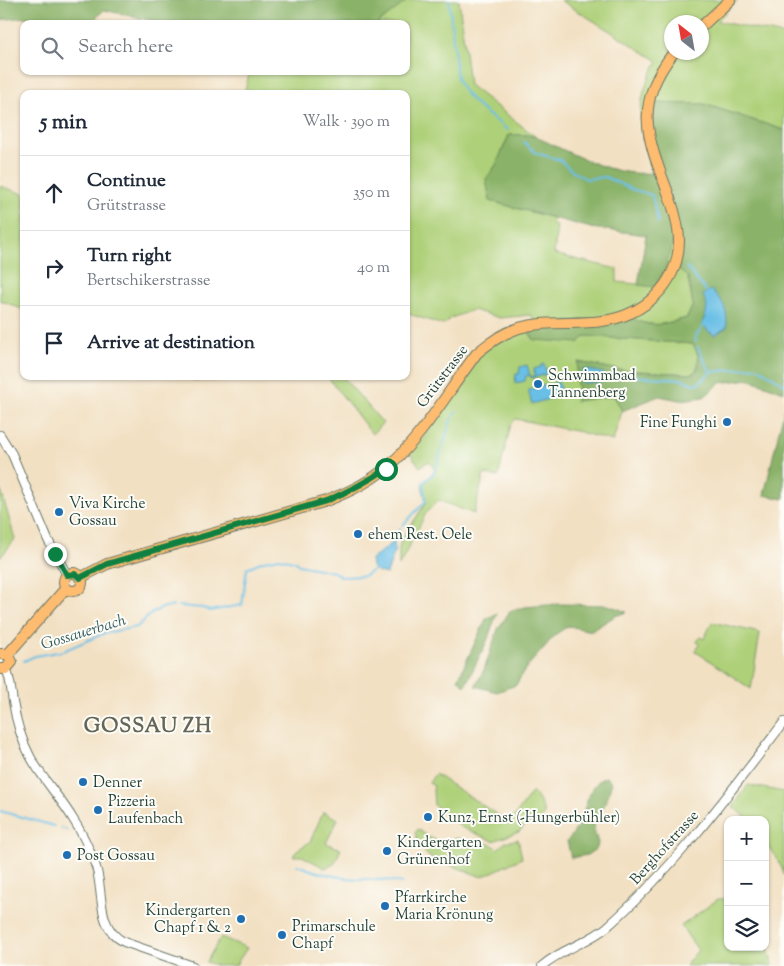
<!DOCTYPE html>
<html lang="en">
<head>
<meta charset="utf-8">
<style>
  :root { --surface:#fff; --page:#f2f2f3; --text:#1f2937; --muted:#747a83; --line:#e0e1e3 }
  body { margin:0; font-family:"Sorts Mill Goudy",serif; background:var(--page); color:var(--text) }
  .controls { position:absolute; right:15px; bottom:15px; display:grid; overflow:hidden; border-radius:10px; box-shadow:0 1px 4px #0004 }
  .controls button { width:45px; height:45px; display:grid; place-items:center; padding:0; border:0; border-bottom:1px solid var(--line); background:var(--surface); color:var(--text); font:25px sans-serif }
  .compass { position:absolute; left:664px; top:15px; width:45px; height:45px; border-radius:50%; background:var(--surface); box-shadow:0 1px 4px #0004; rotate:329deg }
  .stop { position:absolute; width:15px; height:15px; margin:-11px; border:4px solid #0b8043; border-radius:50%; background:#fff }
  .stop.end { background:#0b8043; border-color:#fff; box-shadow:0 1px 5px #0008 }
  .list { margin:0; padding:0; list-style:none }
  h2 { display:flex; justify-content:space-between; align-items:center; height:65px; margin:0; padding:0 20px; font-size:21px }
  h2 small { font-size:16px; font-weight:400; color:var(--muted) }
  .list li { display:grid; grid-template-columns:32px 1fr auto; gap:15px; align-items:center; box-sizing:border-box; height:75px; padding:0 20px; border-top:1px solid var(--line) }
  .list b { display:block; font-size:19px; white-space:nowrap }
  .list p { margin:0; font-size:16px; white-space:nowrap; color:var(--muted) }
  .list em { font-size:16px; font-style:normal; color:var(--muted) }
  .icon { flex:none; width:28px; height:28px; fill:none; stroke:currentColor; stroke-width:2; stroke-linecap:round; stroke-linejoin:round }
  .map { position:relative; flex:none; width:784px; height:966px; overflow:hidden }
  .search { position:absolute; background:var(--surface); box-shadow:0 1px 4px #0004; left:20px; top:20px; width:390px; height:55px; display:flex; align-items:center; gap:12px; box-sizing:border-box; padding:0 18px; border-radius:10px; color:var(--muted); font-size:19px }
  .panel { position:absolute; background:var(--surface); box-shadow:0 1px 4px #0004; left:20px; top:90px; width:390px; height:290px; border-radius:10px }
  .map>svg:first-child { display:block }
  .green { fill:#aed078; stroke:#668656; fill-rule:evenodd }
  .forest { fill:#8ab268; stroke:#54784e }
  .water { fill:#6abfe6; stroke:#447e8d }
  .lines { fill:none; stroke-linecap:round; stroke-linejoin:round }
  .stream { stroke:#6abfe6; stroke-width:2 }
  .minor-casing { stroke:#697666; stroke-width:10 }
  .major-casing { stroke:#697666; stroke-width:12 }
  .minor { stroke:#fff; stroke-width:8 }
  .major { stroke:#febc70; stroke-width:10 }
  .route { stroke:#0b8043; stroke-width:6 }
  .poi-dot { fill:#1f6fb2; stroke:#fdfcf7; stroke-width:2 }
  .labels { text-anchor:middle; stroke-width:4; stroke-linejoin:round; paint-order:stroke }
  .poi-label { font-size:15px; fill:#1f3d34; stroke:#fdfcf7; text-anchor:start }
  .street-label { font-size:15px; fill:#1f3d34; stroke:#fdfcf7 }
  .water-label { font-size:16px; font-style:italic; fill:#325e60; stroke:#fdfcf7 }
  .district-label { font-size:20px; font-weight:bold; letter-spacing:1px; fill:#656656; stroke:#fdfcf7 }
</style>
</head>
<body>
<div class="map">
<svg width="784" height="966" viewBox="0 0 784 966">
  <rect width="100%" height="100%" fill="#fdfcf7"/>
  <filter id="ink" filterUnits="userSpaceOnUse"><feTurbulence type="fractalNoise" baseFrequency=".02" numOctaves="2"/><feDisplacementMap in="SourceGraphic" scale="10" xChannelSelector="R" yChannelSelector="G"/><feConvolveMatrix kernelMatrix="1 2 1 2 8 2 1 2 1" color-interpolation-filters="sRGB"/></filter>
  <filter id="wash" filterUnits="userSpaceOnUse"><feTurbulence type="fractalNoise" baseFrequency=".0096" numOctaves="4" result="noise"/><feDisplacementMap in="SourceGraphic" scale="20" xChannelSelector="R" yChannelSelector="G"/><feGaussianBlur stdDeviation="1.12" result="paint"/><feColorMatrix in="noise" values="0 0 0 0 0 0 0 0 0 0 0 0 0 0 0 0 0 1.4 0 .05"/><feComposite in="paint" operator="in"/></filter>
  <g filter="url(#wash)">
    <rect width="100%" height="100%" fill="#f2e0c2"/>
    <!-- green -->
    <g class="green">
      <path d="M407 0H459L469 85 536 137 527 135H509L496 165 486 179 490 201 553 218 552 224 557 225 554 254 617 269V282L656 286C661 277 666 267 669 256 673 244 670 241 678 229L693 305 687 318 658 325 638 322 537 324 531 315 500 318 473 310 451 318 443 325 406 313V94H244L250 71H406V24H377Z"/>
      <path d="M560 0H738L717 21 784 35V130L704 104 648 103 660 172 652 173C638 128 633 103 658 61ZM672 22H702V52H672Z"/>
      <polygon points="0,186 24,194 24,310 0,300"/>
      <path d="M520 328 585 336 693 344C699 355 700 361 695 372L691 374 620 370 578 362 576 380 579 393 615 396 622 411 613 441 580 432 516 419 511 424 498 477 484 474 474 514 438 500 426 513 399 566V549L401 540 426 503 422 485 435 470 429 461 420 467 410 453 420 442 452 397 477 353Z"/>
      <path d="M176 376H252C228 380 200 384 176 376Z"/>
      <polygon points="327,376 342,376 383,423 372,434"/>
      <polygon points="0,487 15,539 0,558"/>
      <polygon points="712,622 760,633 751,689 695,651 699,645 697,641 701,637 704,639"/>
      <path d="M435 774 505 820 515 816 532 792C538 797 543 806 544 814L540 820 524 826 519 832 493 841 461 827 434 805 433 790 434 786 429 783Z"/>
      <polygon points="748,785 784,792 784,875 781,866 765,841 765,820 750,820 733,807"/>
      <polygon points="323,812 338,819 326,843 341,849 334,864 325,868 302,856 293,856 297,850 310,842"/>
      <polygon points="418,829 428,837 444,843 456,838 493,845 497,849 506,842 518,839 522,858 482,877 429,857 420,847 415,833"/>
      <polygon points="718,899 728,899 728,947 765,947 765,938 773,966 685,966 698,950 681,926"/>
      <polygon points="221,937 247,948 235,966 218,966 206,962"/>
    </g>
    <!-- forest -->
    <g class="forest">
      <polygon points="0,0 407,0 407,1 377,24 167,24 104,10 90,24 85,24 26,17 0,20"/>
      <path d="M648 103 704 104 784 130V392L749 379 720 383 704 397 680 400 659 396 622 411 614 396 575 401 579 393 576 380 578 362 620 370 691 374C704 368 699 354 693 344L585 336 579 343 534 340 530 334 529 326 628 315C649 330 664 324 687 318L693 305 688 277 674 267 677 230C671 241 673 246 669 257 666 268 661 277 655 287L638 285 646 235 591 228 490 201 486 179 496 165 509 135H527L536 137C574 154 617 180 659 172Z"/>
      <polygon points="784,410 784,499 764,495"/>
      <polygon points="559,604 608,605 627,612 615,616 591,631 568,626 556,634 542,650 526,668 516,685 497,692 475,686 484,670 498,629 510,611 525,607"/>
      <polygon points="497,613 487,641 465,686 458,679 486,619"/>
      <path d="M606 777 612 782 606 802 593 827 598 843 597 848 587 855 571 858 567 841C572 836 575 831 579 824 586 809 588 783 606 777Z"/>
    </g>
    <!-- water -->
    <g class="water">
      <path d="M711 290C725 303 727 309 727 327L715 335 708 331 702 323C707 312 709 306 703 295Z"/>
      <polygon points="544,364 547,374 532,378 528,375 526,376 525,381 515,383 516,374 519,374 520,367 527,365 530,375 533,377 535,376 534,369 541,367 541,365"/>
      <polygon points="584,369 603,373 606,378 602,382 582,383 580,376"/>
      <polygon points="558,382 562,395 532,404 528,390"/>
      <polygon points="394,542 395,549 387,574 378,572 372,567 371,559"/>
    </g>
    <g class="lines">
      <!-- stream -->
      <g class="stream">
        <path d="M449 0 457 78C465 101 490 115 508 130"/>
        <polyline points="524,142 536,153 560,160 572,171 586,179 605,177 631,189 652,195 658,223"/>
        <polyline points="686,267 707,292"/>
        <polyline points="696,342 695,337 704,325"/>
        <polyline points="697,347 710,371"/>
        <polyline points="605,378 612,375 681,379 694,384 699,383 711,372 757,367 784,384"/>
        <polyline points="403,525 426,501 423,483 434,473 452,417 457,412"/>
        <polyline points="393,544 400,529"/>
        <polyline points="178,606 203,608 210,611 242,605 247,568 263,561 279,558 294,561 299,565 334,572 341,577 364,576 376,568"/>
        <polyline points="24,661 35,656 63,651 105,633 137,627 153,612 165,607 173,606"/>
        <polyline points="0,811 54,826"/>
        <polyline points="61,828 67,830"/>
        <path d="M297 865C312 871 330 876 346 878 366 880 382 878 402 883"/>
      </g>
    </g>
  </g>
  <g filter="url(#ink)">
    <g class="lines">
      <!-- minor casing -->
      <g class="minor-casing">
        <g id="minor">
          <polyline points="0,435 12,454 48,540 67,575"/>
          <path d="M6 669C11 679 11 691 13 702 16 721 21 739 30 756 42 779 60 797 73 819 83 834 90 850 96 867 104 892 96 928 124 942L193 966"/>
          <path d="M542 966C561 949 588 943 607 927 675 867 729 794 784 722"/>
        </g>
      </g>
      <!-- major casing -->
      <g class="major-casing">
        <g id="major">
          <polyline points="702,26 730,0"/>
          <circle cx="73" cy="582" r="9"/>
          <path d="M80 578 107 564 326 501C347 493 368 483 386 468 423 437 448 391 477 353 490 342 503 333 519 328 546 320 575 325 602 321 643 316 678 285 679 242 679 224 673 206 667 190 646 135 634 103 674 52"/>
          <polyline points="0,654 8,654 12,662 6,669 0,669"/>
          <polyline points="8,654 66,588"/>
        </g>
      </g>
      <!-- minor -->
      <use href="#minor" class="minor"/>
      <!-- major -->
      <use href="#major" class="major"/>
    </g>
  </g>
  <g class="lines" filter="url(#ink)">
    <!-- route -->
    <path class="route" d="M55 554 67 575 75 574 80 578 107 564 326 501C347 492 367 482 386 469"/>
  </g>
  <!-- markers -->
  <g class="poi-dot">
    <circle cx="538" cy="384" r="5"/>
    <circle cx="727" cy="422" r="5"/>
    <circle cx="59" cy="512" r="5"/>
    <circle cx="358" cy="534" r="5"/>
    <circle cx="83" cy="782" r="5"/>
    <circle cx="98" cy="810" r="5"/>
    <circle cx="428" cy="817" r="5"/>
    <circle cx="387" cy="851" r="5"/>
    <circle cx="67" cy="855" r="5"/>
    <circle cx="385" cy="906" r="5"/>
    <circle cx="241" cy="919" r="5"/>
    <circle cx="282" cy="935" r="5"/>
  </g>
  <g class="labels">
    <!-- poi labels -->
    <g class="poi-label">
      <text x="548" y="380">Schwimmbad<tspan x="548" dy="17">Tannenberg</tspan></text>
      <text x="717" y="427" text-anchor="end">Fine Funghi</text>
      <text x="69" y="508">Viva Kirche<tspan x="69" dy="17">Gossau</tspan></text>
      <text x="368" y="539">ehem Rest. Oele</text>
      <text x="93" y="787">Denner</text>
      <text x="108" y="806">Pizzeria<tspan x="108" dy="17">Laufenbach</tspan></text>
      <text x="438" y="822">Kunz, Ernst (-Hungerbühler)</text>
      <text x="397" y="847">Kindergarten<tspan x="397" dy="17">Grünenhof</tspan></text>
      <text x="77" y="860">Post Gossau</text>
      <text x="395" y="902">Pfarrkirche<tspan x="395" dy="17">Maria Krönung</tspan></text>
      <text x="231" y="915" text-anchor="end">Kindergarten<tspan x="231" dy="17">Chapf 1 &amp; 2</tspan></text>
      <text x="292" y="931">Primarschule<tspan x="292" dy="17">Chapf</tspan></text>
    </g>
    <!-- street labels -->
    <g class="street-label">
      <text transform="translate(442 376) rotate(-53)" y="5">Grütstrasse</text>
      <text transform="translate(664 847) rotate(-48)" y="5">Berghofstrasse</text>
    </g>
    <!-- water labels -->
    <g class="water-label">
      <text transform="translate(83 631) rotate(-17)" y="6">Gossauerbach</text>
    </g>
    <!-- district labels -->
    <g class="district-label">
      <text x="148" y="732">GOSSAU ZH</text>
    </g>
  </g>
</svg>
<div class="controls">
<button>+</button>
<button>−</button>
<button><svg class="icon" aria-label="layers" viewBox="0 0 24 24"><path d="M12 4l9 5-9 5-9-5zM3 14l9 5 9-5"/></svg></button>
</div>
<svg class="compass" viewBox="-18 -18 36 36"><path d="M0-13l5 13h-10z" fill="#e53935"/><path d="M0 13l5-13h-10z" fill="#747a83"/></svg>
<div class="stop" style="left:386px;top:469px"></div>
<div class="stop end" style="left:55px;top:554px"></div>
<div class="search"><svg class="icon" aria-label="search" viewBox="0 0 24 24"><circle cx="10" cy="10" r="6"/><path d="M15 15l6 6"/></svg>Search here</div>
<section class="panel">
<h2>5 min<small>Walk · 390 m</small></h2>
<ul class="list">
<li><svg class="icon" aria-label="ahead" viewBox="0 0 24 24"><path d="M12 20V5M6 11l6-6 6 6"/></svg><div><b>Continue</b><p>Grütstrasse</p></div><em>350 m</em></li>
<li><svg class="icon" aria-label="right" viewBox="0 0 24 24"><path d="M7 20v-9h11M14 6l5 5-5 5"/></svg><div><b>Turn right</b><p>Bertschikerstrasse</p></div><em>40 m</em></li>
<li><svg class="icon" aria-label="arrive" viewBox="0 0 24 24"><path d="M6 21V4h12l-3 4 3 4H6"/></svg><div><b>Arrive at destination</b></div></li>
</ul>
</section>
</div>
</body>
</html>
